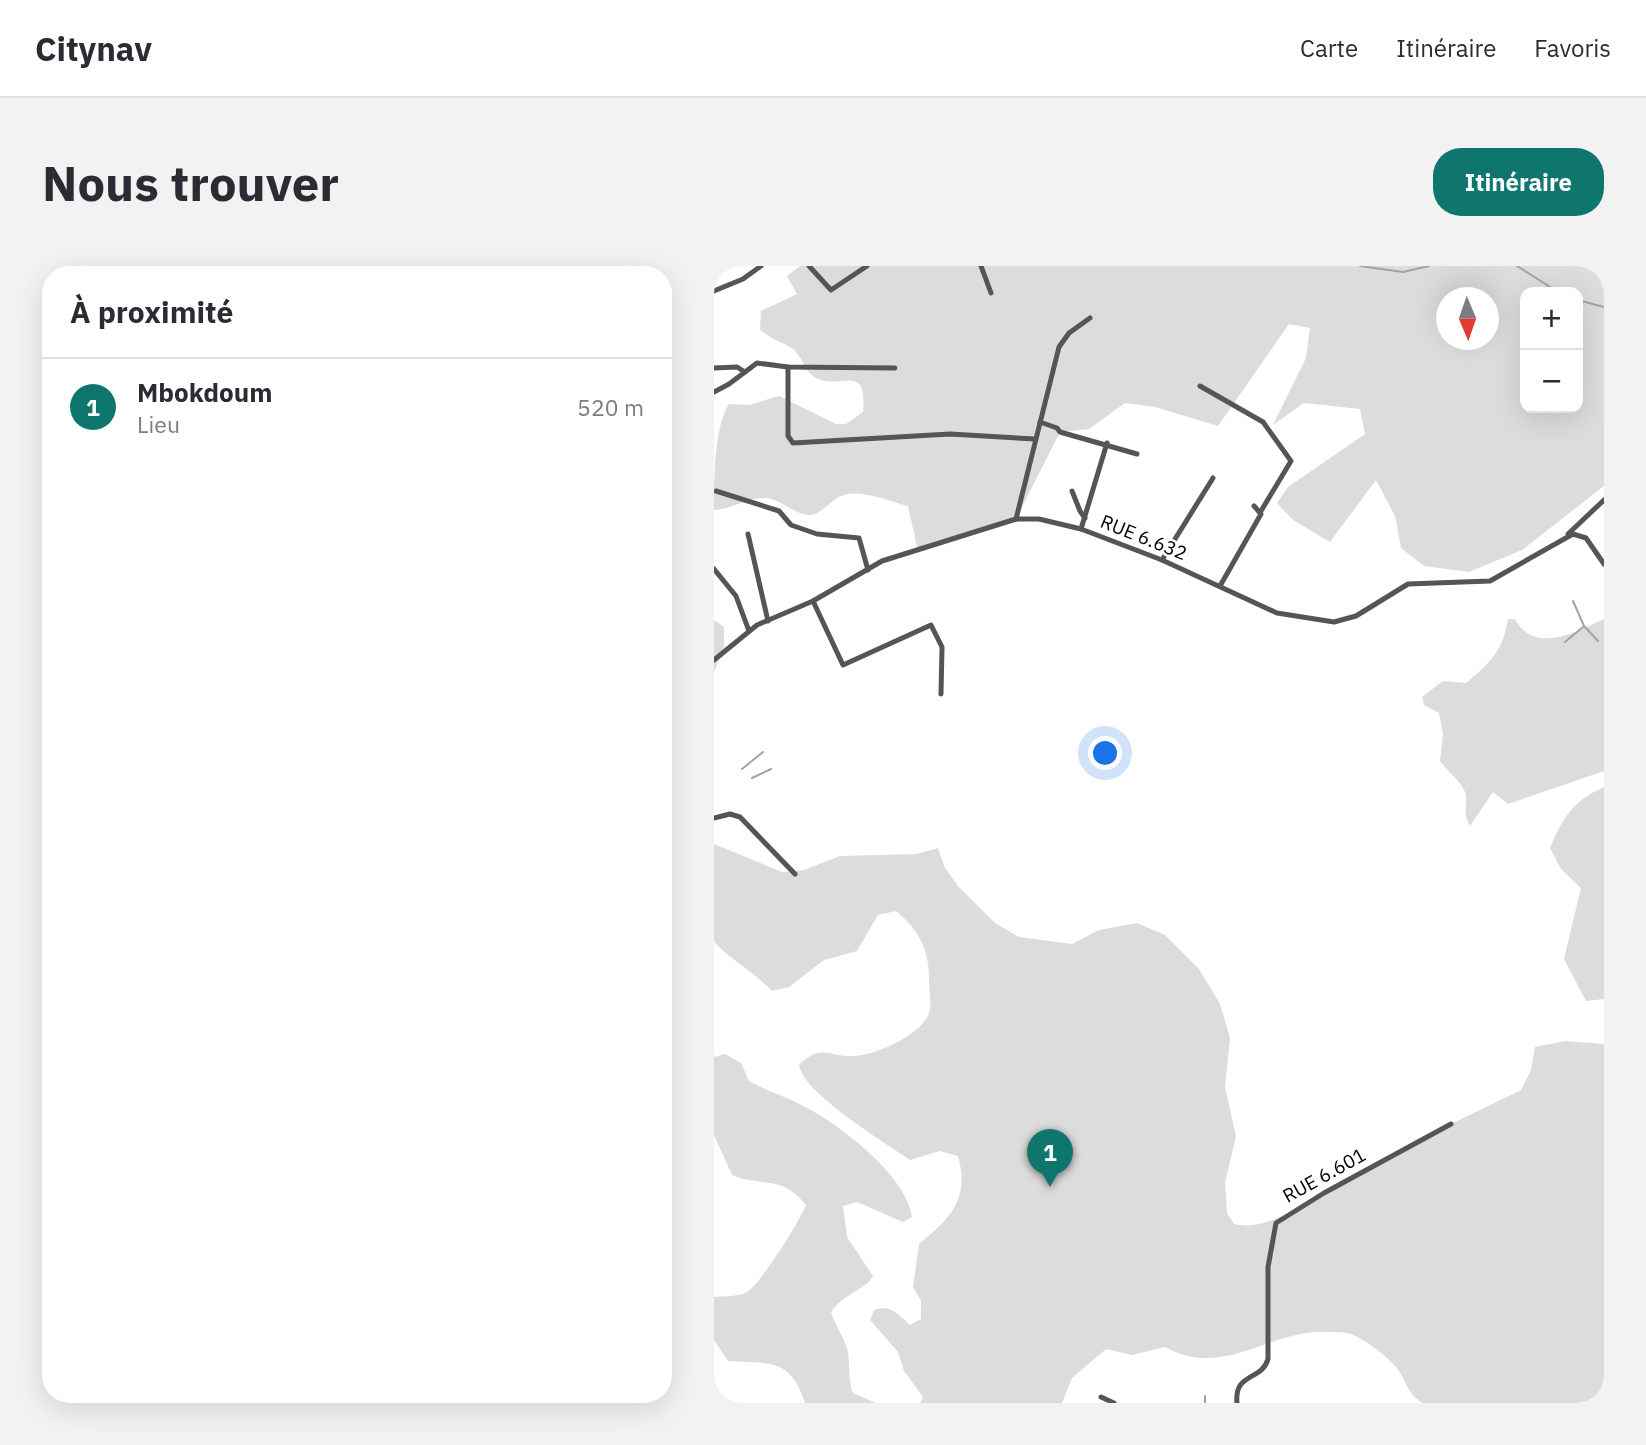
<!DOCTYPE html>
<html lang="fr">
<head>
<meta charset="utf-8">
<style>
  :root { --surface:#fff; --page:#f2f2f3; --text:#2b2b33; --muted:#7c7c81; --line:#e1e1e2; --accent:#0f766e }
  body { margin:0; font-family:"IBM Plex Sans",sans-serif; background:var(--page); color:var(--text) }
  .controls { position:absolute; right:21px; top:21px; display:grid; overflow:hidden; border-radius:14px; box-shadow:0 7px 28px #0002 }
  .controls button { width:63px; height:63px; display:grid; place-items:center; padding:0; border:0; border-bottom:2px solid var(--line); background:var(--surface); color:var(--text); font:35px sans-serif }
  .compass { position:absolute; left:722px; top:21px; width:63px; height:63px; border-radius:50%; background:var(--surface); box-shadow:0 7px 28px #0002; rotate:178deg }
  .you { position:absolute; left:392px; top:488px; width:24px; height:24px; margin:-18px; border:5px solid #fff; border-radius:50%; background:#1a73e8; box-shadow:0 0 0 10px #1a73e833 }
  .badge { display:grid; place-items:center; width:46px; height:46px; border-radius:50%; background:var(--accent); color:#fff; font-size:23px; font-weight:700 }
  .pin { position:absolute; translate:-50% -58px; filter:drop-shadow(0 2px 4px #0008) }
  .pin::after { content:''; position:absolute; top:37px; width:24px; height:21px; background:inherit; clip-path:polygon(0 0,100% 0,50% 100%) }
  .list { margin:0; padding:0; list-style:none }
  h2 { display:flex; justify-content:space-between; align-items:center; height:91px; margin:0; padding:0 28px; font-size:30px }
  h2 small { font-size:23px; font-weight:400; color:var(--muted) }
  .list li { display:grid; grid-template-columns:46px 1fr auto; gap:21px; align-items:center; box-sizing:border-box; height:98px; padding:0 28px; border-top:2px solid var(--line) }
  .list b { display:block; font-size:26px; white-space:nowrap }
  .list p { margin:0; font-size:23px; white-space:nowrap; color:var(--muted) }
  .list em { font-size:23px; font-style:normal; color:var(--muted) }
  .map { position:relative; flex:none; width:890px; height:1137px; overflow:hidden; border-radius:28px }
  header { display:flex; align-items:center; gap:42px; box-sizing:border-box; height:98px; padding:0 35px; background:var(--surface); border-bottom:2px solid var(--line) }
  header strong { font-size:33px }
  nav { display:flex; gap:38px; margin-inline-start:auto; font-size:24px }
  .intro { display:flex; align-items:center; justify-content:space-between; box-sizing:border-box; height:168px; padding:0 42px }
  h1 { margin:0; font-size:49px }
  .button { padding:18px 32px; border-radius:28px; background:var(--accent); color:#fff; font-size:24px; font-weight:700 }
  main { display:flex; gap:42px; padding:0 42px }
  aside { flex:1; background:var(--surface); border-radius:28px; box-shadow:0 7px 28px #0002 }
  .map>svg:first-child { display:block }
  .green { fill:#dcdcdc; fill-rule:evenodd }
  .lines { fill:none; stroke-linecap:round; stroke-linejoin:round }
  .stream { stroke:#a3a3a3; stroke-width:2 }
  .minor { stroke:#555; stroke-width:5 }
  .labels { text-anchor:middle; stroke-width:5; stroke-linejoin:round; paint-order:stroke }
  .street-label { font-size:19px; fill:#000; stroke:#fff }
</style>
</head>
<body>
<header>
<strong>Citynav</strong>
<nav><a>Carte</a><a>Itinéraire</a><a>Favoris</a></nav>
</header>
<div class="intro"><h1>Nous trouver</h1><a class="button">Itinéraire</a></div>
<main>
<aside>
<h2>À proximité<small></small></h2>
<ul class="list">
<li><span class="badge">1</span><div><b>Mbokdoum</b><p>Lieu</p></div><em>520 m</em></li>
</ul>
</aside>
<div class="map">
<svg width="890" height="1137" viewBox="0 0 890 1137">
  <rect width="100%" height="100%" fill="#fff"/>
  <!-- green -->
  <g class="green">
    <path d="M86 0H890V220L808 284 755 306 710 300 687 282 681 250 662 214 616 276 579 254 563 237 574 221 651 168 646 143 590 137 559 159 592 92 596 62 575 58 504 160 441 141 411 137 375 163 346 166 302 253 204 285 194 240C174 235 143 221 125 231 115 236 108 247 97 249 82 250 67 233 52 232 32 231 20 243 0 244 0 212 0 162 15 138L35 139 65 130 122 158H132L149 146C153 97 131 123 104 113 91 108 89 91 79 83 68 75 56 74 46 63L47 45 83 28 73 10ZM811 26H864V142H811ZM732 32H774V74H732Z"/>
    <path d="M794 353H801C821 389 862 366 890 353V505L794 538 779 526 756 560C747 543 755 539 751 526 747 515 733 505 726 495L729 468 725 447 710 439 708 431 729 415 752 417C775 398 789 385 794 353Z"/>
    <polygon points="0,354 10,361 10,381 0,406"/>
    <path d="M890 521V733L872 735 850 693 867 622 847 603 836 582C849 551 859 535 890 521Z"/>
    <path d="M0 578 68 606 90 604 126 590 202 588 224 582 231 602 244 620 281 657 305 671 358 678 385 664 423 657 451 669 485 703 506 738 516 772 511 821 522 870 511 917 513 947 520 958C539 962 552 957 569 950L737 858 807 824 817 804 821 781 851 775 890 778V1137H708C694 1126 695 1123 687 1108 678 1093 653 1075 637 1068 630 1066 622 1066 615 1066 556 1062 511 1114 451 1081L418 1089 392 1083 358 1112 348 1137H206L209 1131 190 1105 184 1086 156 1054 160 1044C177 1038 184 1048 196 1059L207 1053V1035L199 1021 205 978C236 953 256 933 244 890L226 885 196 894C169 875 90 828 85 799 107 777 114 791 139 790 160 790 208 769 215 747 218 737 215 725 215 715 216 685 205 664 182 645L164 649 143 685 110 694 75 721 58 725C40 706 18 695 0 676Z"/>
    <path d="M11 788 27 797 35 815C55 826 76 832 95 843 130 862 193 911 198 951L189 956 143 936 129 940 133 971 159 1010C153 1023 130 1027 117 1046 121 1059 129 1070 133 1082 137 1098 133 1111 139 1127L162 1137H91C76 1090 53 1098 14 1095L0 1074V1031C9 1030 25 1031 33 1026 48 1016 85 956 92 939 67 908 49 922 18 909L0 869V791Z"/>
  </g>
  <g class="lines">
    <!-- stream -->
    <g class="stream">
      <polyline points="646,0 689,6 715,0"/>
      <polyline points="803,0 844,26"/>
      <polyline points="864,34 890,41"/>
      <polyline points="859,335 870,360 884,375"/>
      <polyline points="851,376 869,361"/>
      <polyline points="28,503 49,486"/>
      <polyline points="38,512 57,503"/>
      <polyline points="491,1130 491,1137"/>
    </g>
    <!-- minor -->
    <g class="minor">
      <polyline points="95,0 117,24 153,0"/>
      <polyline points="267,0 277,27"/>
      <polyline points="0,25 29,13 47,0"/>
      <polyline points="74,101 74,170 79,177 236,168 321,173"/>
      <polyline points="0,102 23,101 31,106"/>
      <polyline points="486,120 549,156 577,195 547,245"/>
      <polyline points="0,126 15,118 43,97 74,101 181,102"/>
      <polyline points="326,156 343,162 346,166 423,188"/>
      <polyline points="2,225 65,245 77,259 103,268 145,272 154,304"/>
      <polyline points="358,225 366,245 371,252"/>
      <polyline points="302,253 345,81 355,67 376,52"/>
      <polyline points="367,263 393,177"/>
      <polyline points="34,268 54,355"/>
      <polyline points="854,268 890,234"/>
      <polyline points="448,294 499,212"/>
      <polyline points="0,303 22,330 35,365"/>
      <polyline points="506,320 547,248 540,240"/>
      <polyline points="99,335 129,399 217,359 228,381 227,428"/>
      <polyline points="0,394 43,359 99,335 168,295 302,253 325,253 367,263 448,294 563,347 620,356 642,350 694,318 776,315 859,268 872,272 890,298"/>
      <polyline points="0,552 16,548 26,551 81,608"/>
      <polyline points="387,1131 400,1137"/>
      <path d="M523 1137C520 1106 548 1115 554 1093V1001L562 957 610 927 737 858"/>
    </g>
  </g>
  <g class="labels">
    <!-- street labels -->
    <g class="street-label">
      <text transform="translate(430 271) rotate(22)" y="7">RUE 6.632</text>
      <text transform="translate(610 909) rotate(-29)" y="7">RUE 6.601</text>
    </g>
  </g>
</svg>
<div class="controls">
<button>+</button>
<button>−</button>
</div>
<svg class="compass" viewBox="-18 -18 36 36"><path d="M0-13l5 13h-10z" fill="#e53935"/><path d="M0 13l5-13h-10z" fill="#7c7c81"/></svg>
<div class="you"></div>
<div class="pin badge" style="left:336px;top:921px">1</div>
</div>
</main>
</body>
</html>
